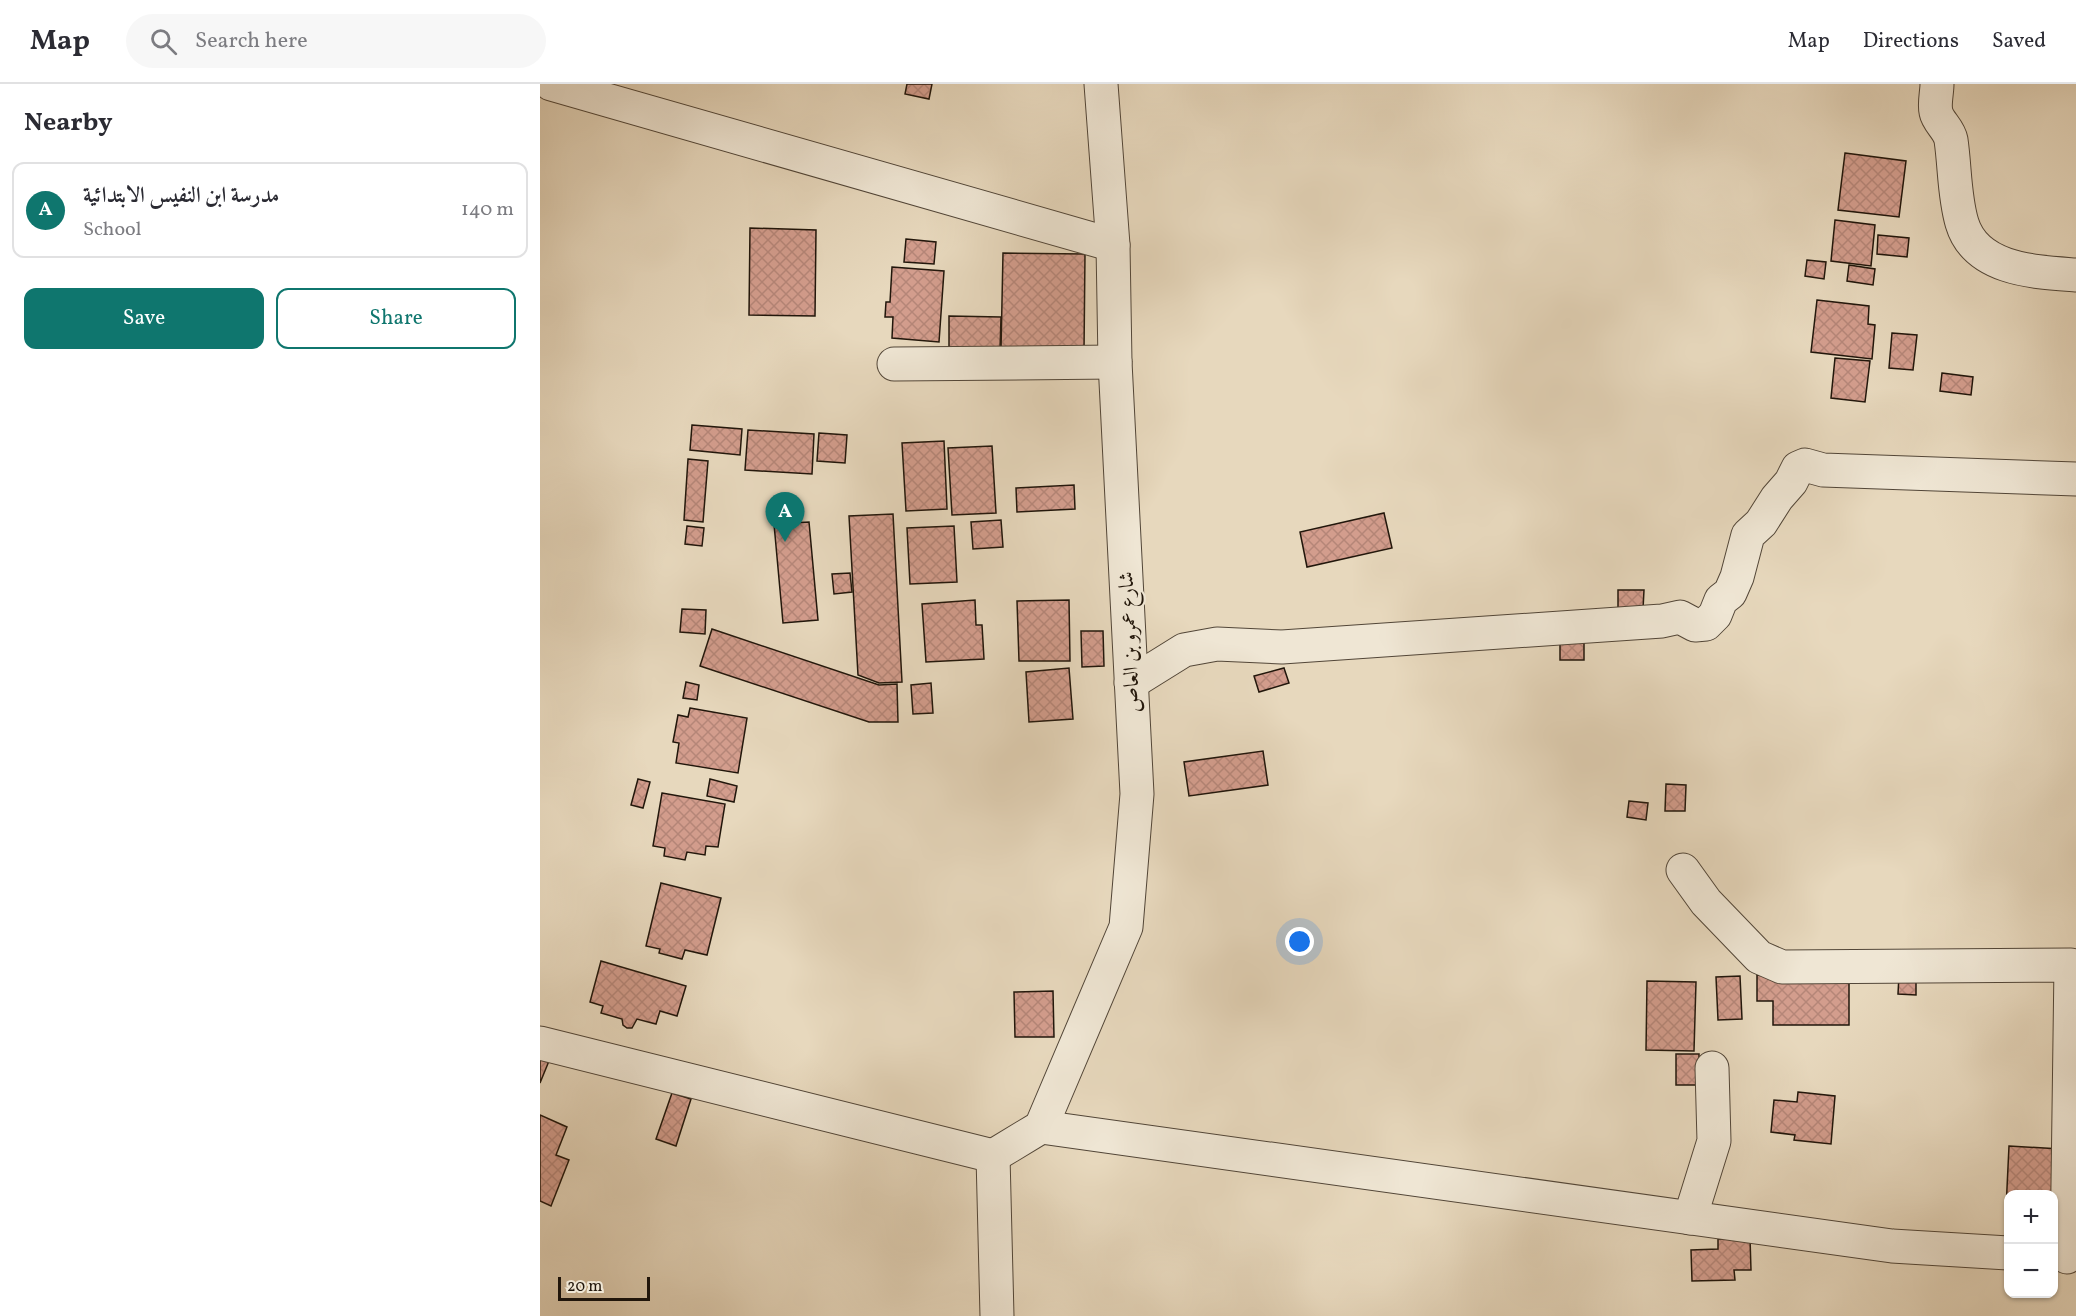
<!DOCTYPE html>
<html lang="en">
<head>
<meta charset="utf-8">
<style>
  :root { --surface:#fff; --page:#f7f7f7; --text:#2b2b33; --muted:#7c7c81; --line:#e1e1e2; --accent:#0f766e }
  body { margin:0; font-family:Vollkorn,Amiri,serif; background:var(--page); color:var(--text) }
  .controls { position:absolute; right:18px; bottom:18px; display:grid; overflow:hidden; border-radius:12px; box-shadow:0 2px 4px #0004 }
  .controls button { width:54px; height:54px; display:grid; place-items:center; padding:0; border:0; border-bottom:2px solid var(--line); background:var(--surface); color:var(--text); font:30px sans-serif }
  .scale { position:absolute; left:18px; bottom:15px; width:92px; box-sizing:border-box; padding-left:6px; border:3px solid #21160b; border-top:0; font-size:16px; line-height:21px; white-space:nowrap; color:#21160b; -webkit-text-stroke:4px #efe6d4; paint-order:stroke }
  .you { position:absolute; left:760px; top:858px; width:21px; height:21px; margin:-15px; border:4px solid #fff; border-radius:50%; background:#1a73e8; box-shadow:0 0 0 9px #1a73e833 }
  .badge { display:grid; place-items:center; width:39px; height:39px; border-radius:50%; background:var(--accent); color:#fff; font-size:20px; font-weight:700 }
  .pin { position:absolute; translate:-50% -50px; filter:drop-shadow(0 2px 3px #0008) }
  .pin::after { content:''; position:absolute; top:32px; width:21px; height:18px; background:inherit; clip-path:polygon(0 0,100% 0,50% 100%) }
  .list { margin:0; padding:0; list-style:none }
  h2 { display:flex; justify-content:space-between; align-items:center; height:78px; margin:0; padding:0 24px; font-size:26px }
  h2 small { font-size:20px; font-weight:400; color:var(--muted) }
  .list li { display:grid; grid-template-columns:39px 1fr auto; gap:18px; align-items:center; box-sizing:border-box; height:96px; margin:0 12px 12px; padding:0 12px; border:2px solid var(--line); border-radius:12px }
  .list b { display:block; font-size:22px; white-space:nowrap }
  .list p { margin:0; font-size:20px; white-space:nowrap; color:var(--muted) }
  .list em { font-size:20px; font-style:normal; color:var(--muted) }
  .actions { display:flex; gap:12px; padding:18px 24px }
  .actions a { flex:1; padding:14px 0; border:2px solid var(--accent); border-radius:12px; text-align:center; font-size:21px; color:var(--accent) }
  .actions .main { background:var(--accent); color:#fff }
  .icon { flex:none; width:33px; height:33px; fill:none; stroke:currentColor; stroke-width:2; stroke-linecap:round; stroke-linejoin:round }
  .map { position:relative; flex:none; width:1536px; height:1232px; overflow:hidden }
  header { display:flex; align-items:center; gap:36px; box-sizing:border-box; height:84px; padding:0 30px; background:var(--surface); border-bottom:2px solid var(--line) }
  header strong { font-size:28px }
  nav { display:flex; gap:33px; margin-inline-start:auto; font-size:21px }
  .search { width:420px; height:54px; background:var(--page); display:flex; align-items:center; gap:15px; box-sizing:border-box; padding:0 21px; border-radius:33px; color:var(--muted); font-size:22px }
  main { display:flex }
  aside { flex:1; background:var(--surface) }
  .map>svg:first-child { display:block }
  .building { fill:url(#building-cross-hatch); stroke:#21160b; stroke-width:1.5 }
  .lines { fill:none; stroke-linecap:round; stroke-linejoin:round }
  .minor-casing { stroke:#524638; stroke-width:35 }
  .minor { stroke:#efe6d4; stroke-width:33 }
  .labels { text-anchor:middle; stroke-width:4.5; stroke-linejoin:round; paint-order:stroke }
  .street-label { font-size:21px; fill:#21160b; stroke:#efe6d4 }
</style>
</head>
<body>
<header>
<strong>Map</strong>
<div class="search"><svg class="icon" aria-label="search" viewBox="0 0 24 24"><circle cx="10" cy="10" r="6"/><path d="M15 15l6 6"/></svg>Search here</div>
<nav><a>Map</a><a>Directions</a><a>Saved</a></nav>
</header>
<main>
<aside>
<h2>Nearby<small></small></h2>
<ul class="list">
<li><span class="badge">A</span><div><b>مدرسة ابن النفيس الابتدائية</b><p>School</p></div><em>140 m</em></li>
</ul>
<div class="actions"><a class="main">Save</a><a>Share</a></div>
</aside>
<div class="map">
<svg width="1536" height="1232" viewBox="0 0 1536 1232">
  <defs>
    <pattern id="building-cross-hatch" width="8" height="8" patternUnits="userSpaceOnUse" patternTransform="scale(1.5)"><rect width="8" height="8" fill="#d39d8d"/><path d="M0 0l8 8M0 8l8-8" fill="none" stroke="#b58678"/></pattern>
  </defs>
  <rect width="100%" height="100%" fill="#e7d8bd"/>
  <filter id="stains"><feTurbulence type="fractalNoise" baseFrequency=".00333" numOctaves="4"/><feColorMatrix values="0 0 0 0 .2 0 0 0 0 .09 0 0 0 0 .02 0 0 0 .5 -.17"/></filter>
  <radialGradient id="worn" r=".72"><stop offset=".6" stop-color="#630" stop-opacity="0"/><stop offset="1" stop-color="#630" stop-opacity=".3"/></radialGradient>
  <!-- building -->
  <g class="building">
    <polygon points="367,0 392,0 389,15 365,10"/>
    <polygon points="1305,69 1366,77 1359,133 1298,126"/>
    <polygon points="1295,136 1335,141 1331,182 1291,177"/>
    <polygon points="210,144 276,146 275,232 209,231"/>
    <polygon points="1338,151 1369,154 1367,173 1337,170"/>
    <polygon points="366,155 396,158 394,180 364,178"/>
    <polygon points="463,169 545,170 544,268 461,266"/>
    <polygon points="1267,176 1286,178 1284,195 1265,192"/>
    <polygon points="1309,181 1335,185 1333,201 1307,197"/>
    <polygon points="352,183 404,187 399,258 352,254 353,233 345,233 346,218 350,218"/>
    <polygon points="1277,216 1329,222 1328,240 1335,241 1332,275 1271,268"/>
    <polygon points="409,232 461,233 460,266 409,264"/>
    <polygon points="1352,249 1377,251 1373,286 1349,284"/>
    <polygon points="1295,274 1330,277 1325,318 1291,314"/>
    <polygon points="1402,289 1433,293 1431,311 1400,307"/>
    <polygon points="152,341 202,345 200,371 150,366"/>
    <polygon points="208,346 274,350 272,390 205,386"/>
    <polygon points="279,349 307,351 305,379 277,377"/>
    <polygon points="404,357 407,425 366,427 362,359"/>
    <polygon points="452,362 456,429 412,431 408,364"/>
    <polygon points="148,375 168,377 163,438 144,436"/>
    <polygon points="534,401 535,425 477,428 476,404"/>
    <polygon points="844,429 852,464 767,483 760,448"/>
    <polygon points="353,430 362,598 339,599 318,591 309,432"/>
    <polygon points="461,436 463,463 433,465 431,438"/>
    <polygon points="269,438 278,536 243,539 234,440"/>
    <polygon points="147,442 164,444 162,462 145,460"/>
    <polygon points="414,442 417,498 370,500 367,444"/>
    <polygon points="310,489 312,508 294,510 292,490"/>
    <polygon points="1078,506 1104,506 1103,525 1078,525"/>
    <polygon points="435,516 436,541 442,541 444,575 386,578 382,520"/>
    <polygon points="529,516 530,577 479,577 477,517"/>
    <polygon points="142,525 166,526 165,550 140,548"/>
    <polygon points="172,545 339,601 357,600 358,638 329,638 160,582"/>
    <polygon points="541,547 563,547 564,582 542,583"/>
    <rect x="1020" y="556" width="24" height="20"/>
    <polygon points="529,584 533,635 489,638 486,588"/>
    <polygon points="744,584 749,599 719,608 714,592"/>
    <polygon points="146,598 159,601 157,616 143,614"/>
    <polygon points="391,599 393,629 373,630 371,601"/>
    <polygon points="150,624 207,634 198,689 136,679 139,659 133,658 138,631 148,633"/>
    <polygon points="723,667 728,701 649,712 644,678"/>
    <polygon points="98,695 110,698 103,724 91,721"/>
    <polygon points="170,695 197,702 194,718 167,712"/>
    <polygon points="1126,700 1146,701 1145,727 1125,727"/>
    <polygon points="122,709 185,720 178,763 166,762 165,771 147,768 145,776 124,772 125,764 113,762"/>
    <polygon points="1089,717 1108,719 1106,736 1087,733"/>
    <polygon points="121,799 181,814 167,871 145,866 142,875 119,869 120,865 106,862"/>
    <polygon points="61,877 146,902 137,932 120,927 116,940 97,935 92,944 87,944 83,941 82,935 61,929 63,922 50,918"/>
    <polygon points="1217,891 1309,892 1309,941 1233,941 1233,917 1217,917"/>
    <polygon points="1359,891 1376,891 1376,911 1358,910"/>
    <polygon points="1200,892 1202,935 1178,936 1176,893"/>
    <polygon points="1107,897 1156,898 1154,967 1106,966"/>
    <polygon points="513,907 514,953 475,953 474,908"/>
    <rect x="1136" y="970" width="23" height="31"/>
    <polygon points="0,973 9,977 0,999"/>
    <polygon points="1258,1008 1295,1012 1291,1060 1254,1056 1255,1051 1231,1048 1234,1016 1257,1018"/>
    <polygon points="132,1009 151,1015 136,1062 116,1055"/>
    <polygon points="0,1031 27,1043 16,1071 29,1076 11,1122 0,1117"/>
    <polygon points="1469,1062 1520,1065 1514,1110 1468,1110 1468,1125 1466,1125"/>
    <polygon points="1210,1154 1211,1186 1194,1186 1195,1196 1152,1197 1151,1166 1178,1165 1178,1155"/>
  </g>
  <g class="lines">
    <!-- minor casing -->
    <g class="minor-casing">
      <g id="minor">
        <polyline points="11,0 573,161"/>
        <path d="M1397 0C1397 8 1394 20 1396 28 1398 38 1409 45 1411 56 1415 83 1414 112 1422 139 1436 186 1495 188 1536 191"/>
        <polyline points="354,280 575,278"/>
        <polyline points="591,599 644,566 677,560 742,563 1122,537 1140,533 1155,541 1166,540 1175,531 1181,516 1190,509 1197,493 1208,451 1221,439 1237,414 1251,398 1258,384 1265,381 1283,386 1536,395"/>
        <polyline points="1143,786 1166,818 1219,873 1242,883 1531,881 1527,1173"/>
        <polyline points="0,959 453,1072"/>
        <polyline points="501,1043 1352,1162 1468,1169"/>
        <polyline points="453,1072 501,1043 586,843 597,710 575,278 573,161 561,0"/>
        <polyline points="453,1072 457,1232"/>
        <polyline points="1150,1134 1174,1057 1172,984"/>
      </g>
    </g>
    <!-- minor -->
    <use href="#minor" class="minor"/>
  </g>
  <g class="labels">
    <!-- street labels -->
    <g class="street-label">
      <text transform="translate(589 558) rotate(-93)" y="7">شارع عمرو بن العاص</text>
    </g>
  </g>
  <rect width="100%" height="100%" filter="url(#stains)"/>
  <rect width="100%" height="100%" fill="url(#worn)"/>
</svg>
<div class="controls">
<button>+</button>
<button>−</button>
</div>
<div class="scale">20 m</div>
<div class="you"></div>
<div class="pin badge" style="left:245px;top:458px">A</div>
</div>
</main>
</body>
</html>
